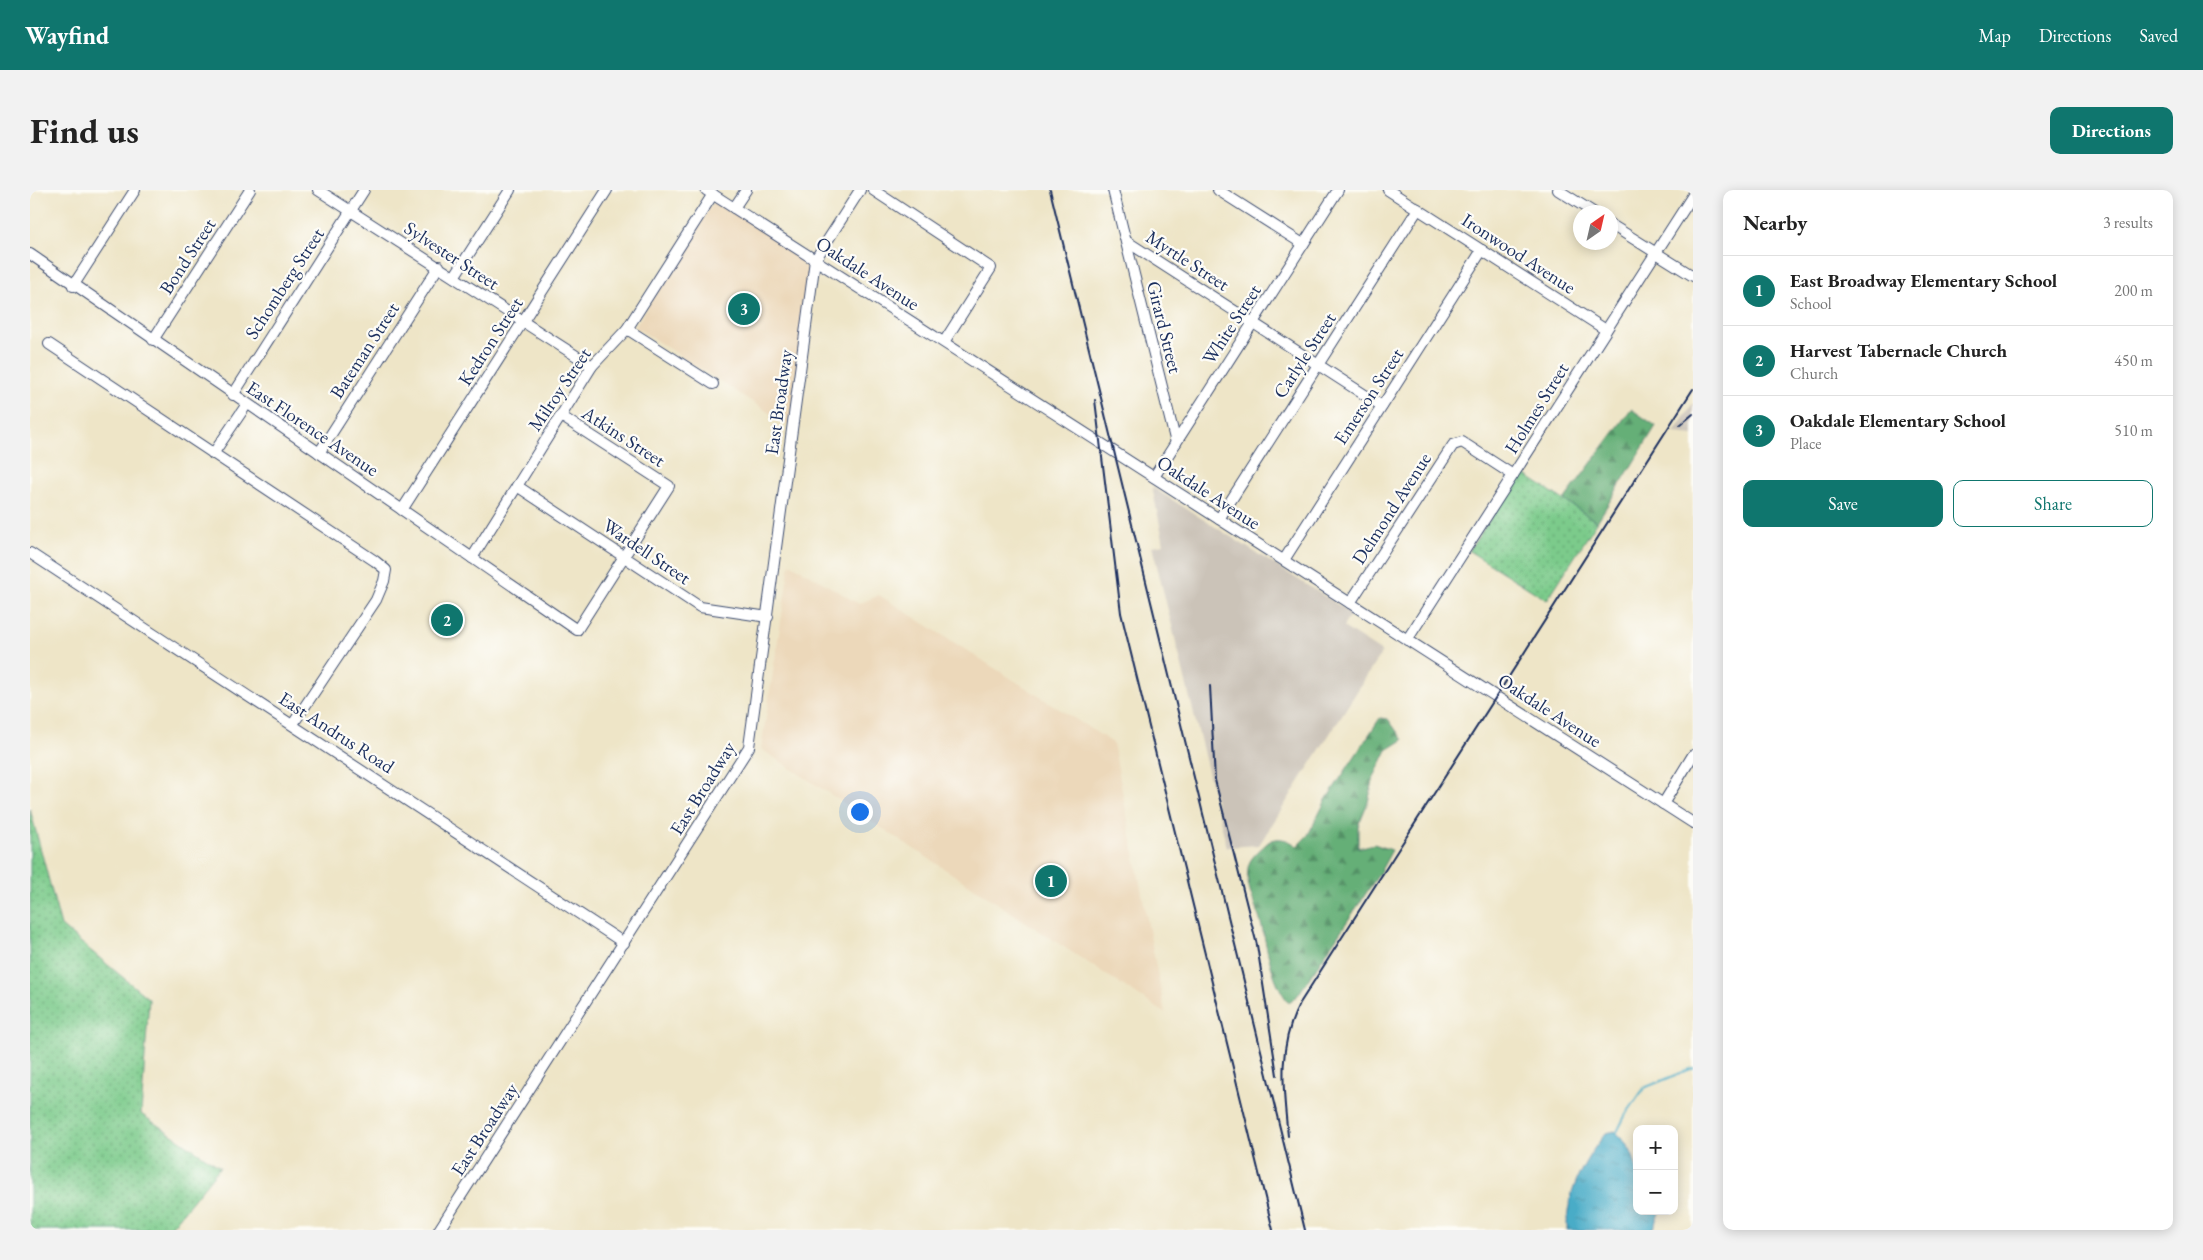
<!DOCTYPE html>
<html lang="en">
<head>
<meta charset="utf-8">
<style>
  :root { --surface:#fff; --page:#f2f2f2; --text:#222; --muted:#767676; --line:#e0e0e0; --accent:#0f766e }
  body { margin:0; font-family:"EB Garamond",serif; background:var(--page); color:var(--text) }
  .controls { position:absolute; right:15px; bottom:15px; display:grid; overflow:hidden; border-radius:10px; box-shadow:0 2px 12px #0003 }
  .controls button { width:45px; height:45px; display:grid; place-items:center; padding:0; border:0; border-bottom:1px solid var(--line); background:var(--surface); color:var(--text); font:25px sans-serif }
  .compass { position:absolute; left:1543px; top:15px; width:45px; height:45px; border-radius:50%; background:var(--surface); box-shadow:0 2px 12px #0003; rotate:34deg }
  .you { position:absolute; left:829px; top:621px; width:18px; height:18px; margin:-12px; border:4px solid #fff; border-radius:50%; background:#1a73e8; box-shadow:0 0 0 8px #1a73e833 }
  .badge { display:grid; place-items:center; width:32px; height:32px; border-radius:50%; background:var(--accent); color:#fff; font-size:16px; font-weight:700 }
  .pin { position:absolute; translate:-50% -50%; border:2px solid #fff; box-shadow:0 1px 5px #0006 }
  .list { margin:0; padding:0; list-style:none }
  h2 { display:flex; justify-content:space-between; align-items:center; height:65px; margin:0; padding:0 20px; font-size:21px }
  h2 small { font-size:16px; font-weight:400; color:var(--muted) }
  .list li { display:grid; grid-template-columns:32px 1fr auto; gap:15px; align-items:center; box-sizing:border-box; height:70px; padding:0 20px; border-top:1px solid var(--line) }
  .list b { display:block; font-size:19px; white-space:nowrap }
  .list p { margin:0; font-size:16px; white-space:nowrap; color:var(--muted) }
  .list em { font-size:16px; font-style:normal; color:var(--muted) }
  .actions { display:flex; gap:10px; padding:15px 20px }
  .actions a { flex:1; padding:11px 0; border:1px solid var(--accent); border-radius:10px; text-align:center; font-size:18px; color:var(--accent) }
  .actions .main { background:var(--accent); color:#fff }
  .map { position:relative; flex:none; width:1663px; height:1040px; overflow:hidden; border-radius:10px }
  header { display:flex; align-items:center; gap:30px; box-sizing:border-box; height:70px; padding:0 25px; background:var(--accent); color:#fff }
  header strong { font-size:24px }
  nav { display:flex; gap:28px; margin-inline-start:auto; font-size:18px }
  .intro { display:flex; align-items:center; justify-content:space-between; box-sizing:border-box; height:120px; padding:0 30px }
  h1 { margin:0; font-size:35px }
  .button { padding:12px 22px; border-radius:10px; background:var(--accent); color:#fff; font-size:18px; font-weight:700 }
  main { display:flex; gap:30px; padding:0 30px }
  aside { flex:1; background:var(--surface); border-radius:10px; box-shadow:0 2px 12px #0003 }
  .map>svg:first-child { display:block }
  .built { fill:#ecd8ba }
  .industrial { fill:#cbc3b8 }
  .grass { fill:url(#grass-dots); stroke:#4c7d74 }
  .forest { fill:url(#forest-firs); stroke:#406f6a }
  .water { fill:url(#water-ripples); stroke:#326e92 }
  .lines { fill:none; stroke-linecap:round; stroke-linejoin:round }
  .stream { stroke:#48acc7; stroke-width:2 }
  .minor-casing { stroke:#3b4a6e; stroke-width:12 }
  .minor { stroke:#fff; stroke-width:10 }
  .rail { stroke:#1b2f5e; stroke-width:2 }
  .labels { text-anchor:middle; stroke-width:4.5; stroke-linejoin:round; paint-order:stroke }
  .street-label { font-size:19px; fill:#1b2f5e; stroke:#fdfcf7 }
</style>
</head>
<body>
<header>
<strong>Wayfind</strong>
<nav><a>Map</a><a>Directions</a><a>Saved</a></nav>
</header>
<div class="intro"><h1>Find us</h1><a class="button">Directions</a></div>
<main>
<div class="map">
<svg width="1663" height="1040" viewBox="0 0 1663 1040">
  <defs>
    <pattern id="grass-dots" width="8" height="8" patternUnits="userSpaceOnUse" patternTransform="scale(1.25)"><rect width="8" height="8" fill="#7ccb8b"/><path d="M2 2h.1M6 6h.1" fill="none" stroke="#65a575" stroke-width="1.8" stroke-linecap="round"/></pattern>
    <pattern id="forest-firs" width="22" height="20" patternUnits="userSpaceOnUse" patternTransform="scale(1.25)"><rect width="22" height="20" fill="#65af77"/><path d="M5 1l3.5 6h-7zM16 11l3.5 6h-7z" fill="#528f65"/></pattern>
    <pattern id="water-ripples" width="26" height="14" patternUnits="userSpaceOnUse" patternTransform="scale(1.25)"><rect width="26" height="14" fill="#48acc7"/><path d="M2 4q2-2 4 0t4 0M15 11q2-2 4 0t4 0" fill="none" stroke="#3b8ca5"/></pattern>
  </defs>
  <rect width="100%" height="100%" fill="#fdfcf7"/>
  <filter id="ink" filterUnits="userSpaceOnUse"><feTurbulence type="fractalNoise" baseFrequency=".02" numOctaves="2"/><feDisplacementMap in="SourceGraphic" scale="10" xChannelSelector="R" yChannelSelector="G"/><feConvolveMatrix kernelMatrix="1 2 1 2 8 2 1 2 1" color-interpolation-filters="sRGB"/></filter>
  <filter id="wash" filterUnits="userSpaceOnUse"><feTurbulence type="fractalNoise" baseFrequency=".0096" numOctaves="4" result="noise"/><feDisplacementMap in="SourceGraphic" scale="20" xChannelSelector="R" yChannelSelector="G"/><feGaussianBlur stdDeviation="1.12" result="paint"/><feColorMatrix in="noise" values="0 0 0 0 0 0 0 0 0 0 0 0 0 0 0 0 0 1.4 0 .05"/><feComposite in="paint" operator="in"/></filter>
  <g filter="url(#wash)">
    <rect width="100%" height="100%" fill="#eee5c7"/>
    <!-- built -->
    <g class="built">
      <polygon points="685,10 781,72 760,236 605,137"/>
      <polygon points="760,373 829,414 849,405 1083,553 1135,823 731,559"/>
    </g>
    <!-- industrial -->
    <g class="industrial">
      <polygon points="1663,213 1663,245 1644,243"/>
      <polygon points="1122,297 1321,423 1313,437 1352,462 1229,655 1197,657 1122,356 1134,354"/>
    </g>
    <!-- grass -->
    <g class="grass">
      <polygon points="1491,282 1567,332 1517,410 1439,361"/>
      <polygon points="0,619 31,736 119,809 111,924 190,977 139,1040 0,1040"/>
    </g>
    <!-- forest -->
    <g class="forest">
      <polygon points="1601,219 1626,236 1567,332 1534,310"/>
      <path d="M1350 528 1358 529 1373 550 1357 560 1344 587 1338 612 1328 636V658L1344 654 1362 660 1349 684 1268 805 1259 813C1240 789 1238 758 1230 730 1225 713 1215 695 1218 678 1219 668 1229 661 1236 654 1246 645 1258 649 1267 656L1278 645 1296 610Z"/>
    </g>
    <!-- water -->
    <path class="water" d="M1585 941C1612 966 1607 988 1607 1021H1630L1622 1040H1537C1536 1003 1553 971 1576 943Z"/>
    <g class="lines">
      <!-- stream -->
      <polyline class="stream" points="1586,944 1595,926 1614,898 1663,878"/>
    </g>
  </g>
  <g filter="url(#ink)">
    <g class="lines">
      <!-- minor casing -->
      <g class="minor-casing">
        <g id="minor">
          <polyline points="288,0 562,176"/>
          <polyline points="676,0 1663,633"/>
          <polyline points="843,0 961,78 914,152"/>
          <polyline points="1083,0 1146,253"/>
          <polyline points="1188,0 1273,54"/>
          <polyline points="1358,0 1576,140"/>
          <polyline points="1528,0 1563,22"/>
          <polyline points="704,18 716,0"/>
          <polyline points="1580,34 1663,86"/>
          <polyline points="1096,51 1352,216"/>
          <polyline points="0,64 547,440 639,296 531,226"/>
          <polyline points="424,87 480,0"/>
          <polyline points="43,96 105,0"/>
          <polyline points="597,139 683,194"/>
          <polyline points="123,150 220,0"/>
          <polyline points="19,154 345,371 356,380 354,391 346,410 263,534"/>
          <polyline points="203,205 334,0"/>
          <polyline points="289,263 409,76"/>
          <polyline points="183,264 217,214"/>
          <polyline points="1124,287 1308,0"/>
          <polyline points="487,296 670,417 738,427"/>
          <polyline points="372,320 577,0"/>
          <polyline points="1189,329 1388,19"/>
          <polyline points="0,363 594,753"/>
          <polyline points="442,368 562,176 597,139 683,4"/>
          <polyline points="1254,370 1452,60"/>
          <polyline points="1320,413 1423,255 1432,252 1483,285"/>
          <polyline points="1377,450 1663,5"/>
          <polyline points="1633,614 1663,565"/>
          <polyline points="409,1040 719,557 785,70 830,0"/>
        </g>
      </g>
      <!-- minor -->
      <use href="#minor" class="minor"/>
      <!-- rail -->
      <g class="rail">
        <polyline points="1020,0 1275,1040"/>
        <polyline points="1065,210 1091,423 1243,1040"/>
        <polyline points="1650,235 1663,224"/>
        <polyline points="1180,496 1185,590 1227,755 1247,885"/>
        <path d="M1258 946C1253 899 1247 856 1270 813L1663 199"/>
      </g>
    </g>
  </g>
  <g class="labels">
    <!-- street labels -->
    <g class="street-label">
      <text transform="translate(1489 63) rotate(33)" y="7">Ironwood Avenue</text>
      <text transform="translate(422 65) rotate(33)" y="7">Sylvester Street</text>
      <text transform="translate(157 66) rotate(-57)" y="7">Bond Street</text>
      <text transform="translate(1158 70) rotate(33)" y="7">Myrtle Street</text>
      <text transform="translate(838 83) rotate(33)" y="7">Oakdale Avenue</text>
      <text transform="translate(254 93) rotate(-57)" y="7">Schomberg Street</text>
      <text transform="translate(1201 134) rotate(-57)" y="7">White Street</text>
      <text transform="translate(1135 137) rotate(76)" y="7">Girard Street</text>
      <text transform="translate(460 151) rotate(-57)" y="7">Kedron Street</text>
      <text transform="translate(334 160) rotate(-57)" y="7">Bateman Street</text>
      <text transform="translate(1274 165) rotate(-57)" y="7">Carlyle Street</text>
      <text transform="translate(529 199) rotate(-56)" y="7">Milroy Street</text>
      <text transform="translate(1338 206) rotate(-57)" y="7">Emerson Street</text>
      <text transform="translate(748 212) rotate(-82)" y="7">East Broadway</text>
      <text transform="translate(1506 218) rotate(-58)" y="7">Holmes Street</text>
      <text transform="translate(283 238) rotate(34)" y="7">East Florence Avenue</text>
      <text transform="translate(594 246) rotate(33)" y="7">Atkins Street</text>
      <text transform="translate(1179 302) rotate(33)" y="7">Oakdale Avenue</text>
      <text transform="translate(1361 318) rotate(-57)" y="7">Delmond Avenue</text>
      <text transform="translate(617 361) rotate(34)" y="7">Wardell Street</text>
      <text transform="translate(1520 520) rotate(33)" y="7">Oakdale Avenue</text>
      <text transform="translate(307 542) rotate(33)" y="7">East Andrus Road</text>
      <text transform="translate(672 598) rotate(-58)" y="7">East Broadway</text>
      <text transform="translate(454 939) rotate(-57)" y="7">East Broadway</text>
    </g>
  </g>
</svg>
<div class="controls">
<button>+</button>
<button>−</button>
</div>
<svg class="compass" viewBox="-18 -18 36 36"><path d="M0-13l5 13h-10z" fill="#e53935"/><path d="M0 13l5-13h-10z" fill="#767676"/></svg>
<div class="you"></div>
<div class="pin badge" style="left:1021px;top:691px">1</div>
<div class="pin badge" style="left:417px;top:430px">2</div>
<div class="pin badge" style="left:714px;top:119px">3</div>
</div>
<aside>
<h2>Nearby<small>3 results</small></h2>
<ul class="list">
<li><span class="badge">1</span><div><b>East Broadway Elementary School</b><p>School</p></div><em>200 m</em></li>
<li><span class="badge">2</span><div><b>Harvest Tabernacle Church</b><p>Church</p></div><em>450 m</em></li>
<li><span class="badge">3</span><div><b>Oakdale Elementary School</b><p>Place</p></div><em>510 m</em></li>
</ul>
<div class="actions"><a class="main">Save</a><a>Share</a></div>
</aside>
</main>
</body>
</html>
